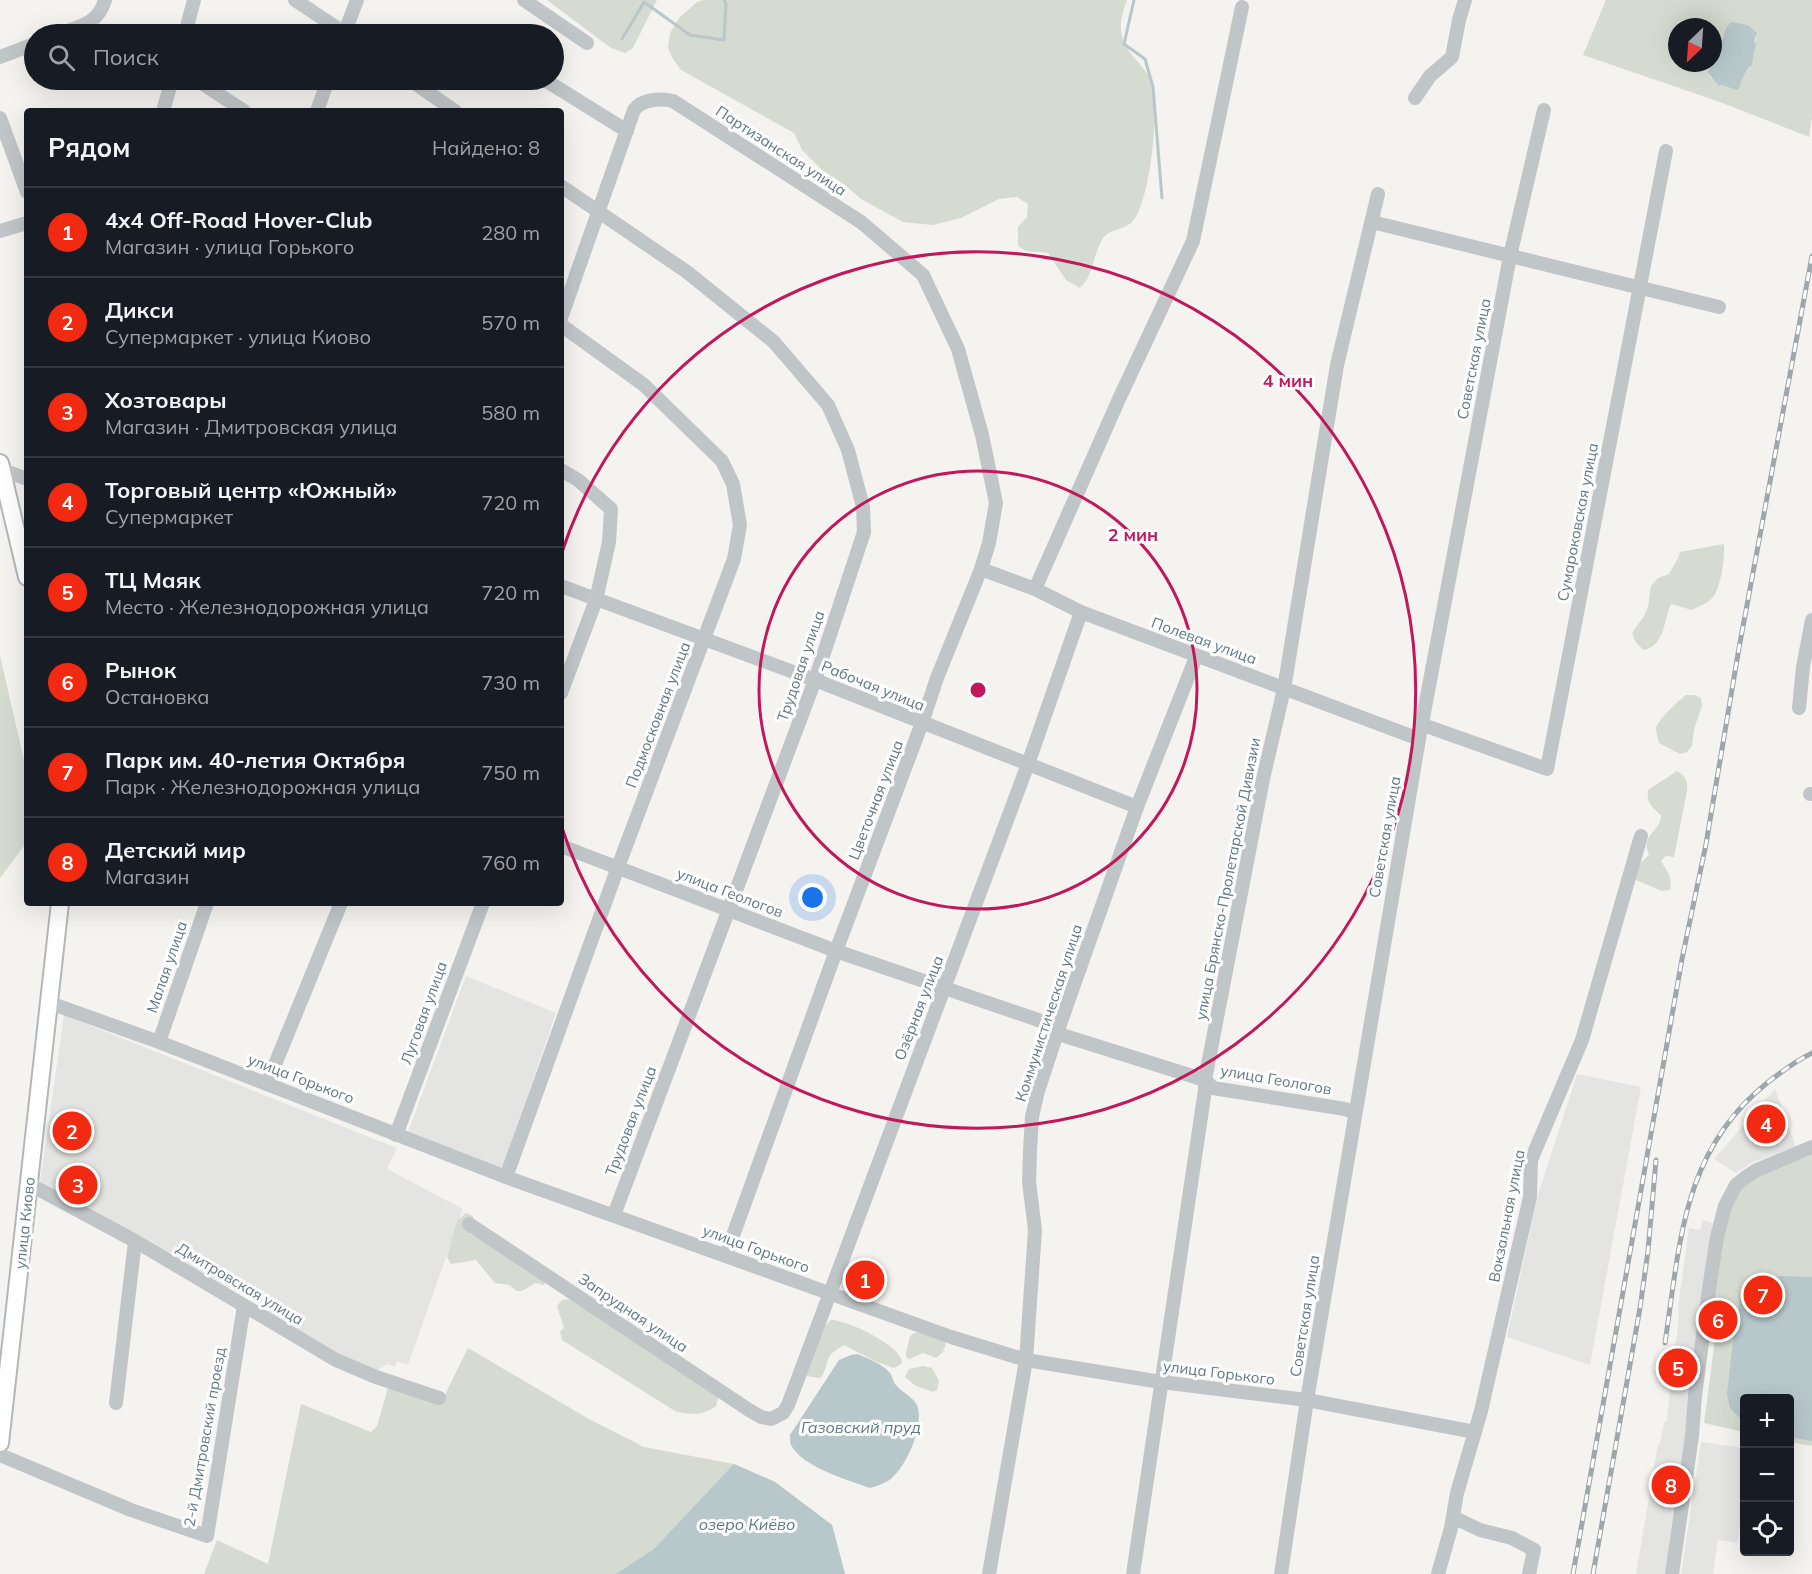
<!DOCTYPE html>
<html lang="ru">
<head>
<meta charset="utf-8">
<style>
  :root { --surface:#171b24; --page:#242831; --text:#f1f3f6; --muted:#9ea1a6; --line:#363941; --accent:#f22a11 }
  body { margin:0; font-family:Mulish,sans-serif; background:var(--page); color:var(--text) }
  .controls { position:absolute; right:18px; bottom:18px; display:grid; overflow:hidden; border-radius:6px; box-shadow:0 6px 24px #0002 }
  .controls button { width:54px; height:54px; display:grid; place-items:center; padding:0; border:0; border-bottom:2px solid var(--line); background:var(--surface); color:var(--text); font:30px sans-serif }
  .compass { position:absolute; left:1668px; top:18px; width:54px; height:54px; border-radius:50%; background:var(--surface); box-shadow:0 6px 24px #0002; rotate:205deg }
  .you { position:absolute; left:813px; top:898px; width:21px; height:21px; margin:-15px; border:4px solid #fff; border-radius:50%; background:#1a73e8; box-shadow:0 0 0 9px #1a73e833 }
  .badge { display:grid; place-items:center; width:39px; height:39px; border-radius:50%; background:var(--accent); color:#fff; font-size:20px; font-weight:700 }
  .pin { position:absolute; translate:-50% -50%; border:3px solid #fff; box-shadow:0 2px 6px #0006 }
  .list { margin:0; padding:0; list-style:none }
  h2 { display:flex; justify-content:space-between; align-items:center; height:78px; margin:0; padding:0 24px; font-size:26px }
  h2 small { font-size:20px; font-weight:400; color:var(--muted) }
  .list li { display:grid; grid-template-columns:39px 1fr auto; gap:18px; align-items:center; box-sizing:border-box; height:90px; padding:0 24px; border-top:2px solid var(--line) }
  .list b { display:block; font-size:22px; white-space:nowrap }
  .list p { margin:0; font-size:20px; white-space:nowrap; color:var(--muted) }
  .list em { font-size:20px; font-style:normal; color:var(--muted) }
  .icon { flex:none; width:33px; height:33px; fill:none; stroke:currentColor; stroke-width:2; stroke-linecap:round; stroke-linejoin:round }
  .map { position:relative; flex:none; width:1812px; height:1574px; overflow:hidden }
  .search { position:absolute; background:var(--surface); box-shadow:0 6px 24px #0002; left:24px; top:24px; width:540px; height:66px; display:flex; align-items:center; gap:15px; box-sizing:border-box; padding:0 21px; border-radius:33px; color:var(--muted); font-size:22px }
  .panel { position:absolute; background:var(--surface); box-shadow:0 6px 24px #0002; left:24px; top:108px; width:540px; height:798px; border-radius:6px }
  .map>svg:first-child { display:block }
  .built { fill:#e4e5e3 }
  .green { fill:#d5dbd0; fill-rule:evenodd }
  .water { fill:#b7c7ca }
  .lines { fill:none; stroke-linecap:round; stroke-linejoin:round }
  .stream { stroke:#b7c7ca; stroke-width:3 }
  .major-casing { stroke:#b1b7ba; stroke-width:20 }
  .minor { stroke:#c0c5c8; stroke-width:14 }
  .major { stroke:#fff; stroke-width:16 }
  .rail-casing { stroke:#9ea7ab; stroke-width:5 }
  .rail { stroke:#fff; stroke-width:3; stroke-dasharray:9; stroke-linecap:butt }
  .ring { fill:none; stroke:#c2185b; stroke-width:3 }
  .labels { text-anchor:middle; stroke-width:6; stroke-linejoin:round; paint-order:stroke }
  .street-label { font-size:15px; fill:#607883; stroke:#fff }
  .water-label { font-size:16px; font-style:italic; fill:#5b7b81; stroke:#fff }
  .centre { fill:#c2185b; stroke:#fff; stroke-width:3 }
  .ring-label { font-size:18px; text-anchor:middle; font-weight:bold; fill:#c2185b; stroke:#fff; stroke-width:6; stroke-linejoin:round; paint-order:stroke }
</style>
</head>
<body>
<div class="map">
<svg width="1812" height="1574" viewBox="0 0 1812 1574">
  <rect width="100%" height="100%" fill="#f4f3ef"/>
  <!-- built -->
  <g class="built">
    <polygon points="466,976 556,1013 502,1169 408,1132"/>
    <polygon points="64,1015 397,1148 387,1169 463,1209 408,1365 397,1361 395,1367 388,1364 376,1371 365,1370 268,1314 265,1307 40,1182"/>
    <polygon points="1577,1074 1641,1087 1590,1365 1507,1337 1537,1198"/>
    <polygon points="1775,1089 1796,1147 1753,1162 1736,1173 1714,1159"/>
    <polygon points="1703,1220 1713,1223 1668,1574 1636,1574 1658,1444 1660,1444 1664,1422 1666,1422 1667,1417 1679,1317 1678,1307 1689,1228 1700,1230"/>
    <polygon points="1701,1442 1744,1448 1744,1521 1741,1521 1737,1543 1718,1540 1713,1574 1681,1574"/>
  </g>
  <!-- green -->
  <g class="green">
    <polygon points="547,0 657,0 633,48 625,53 611,48"/>
    <path d="M703 0H1127C1117 27 1118 40 1138 62 1142 68 1149 74 1151 81 1161 102 1150 207 1131 223 1123 230 1110 229 1103 238 1096 249 1094 265 1088 277 1087 281 1083 284 1080 288L1066 280 1048 253 1026 251 1018 246V227L1027 217 1028 204 1017 197 999 199 961 218 933 225 903 222 861 199 845 185 821 169 802 150 794 133 681 70 673 59 668 48 670 33 679 18 697 2Z"/>
    <path d="M1606 0H1812V117L1809 137 1720 102 1583 55ZM1677 27H1713V63L1717 57 1726 28 1757 36 1754 41 1756 44 1751 62 1753 65 1749 67C1744 80 1731 81 1719 84L1710 77 1707 71 1713 63H1677Z"/>
    <path d="M1724 544C1725 557 1721 587 1713 597 1709 603 1698 606 1692 610L1671 604C1663 622 1665 645 1644 650L1636 643 1632 633 1644 616 1648 607 1651 586 1658 578 1669 574 1678 558 1680 552Z"/>
    <polygon points="0,656 27,773 27,842 0,878"/>
    <path d="M1686 695H1694L1701 698 1702 706 1694 729 1692 746 1687 752 1680 754 1659 743C1658 739 1656 733 1656 728 1658 720 1679 700 1686 695Z"/>
    <path d="M1677 771C1686 776 1688 781 1687 791L1674 857 1666 856 1661 861C1667 871 1673 878 1670 890L1662 891 1636 880C1634 867 1640 863 1649 855 1640 833 1661 833 1661 815 1652 807 1646 803 1648 790Z"/>
    <path d="M1812 1155V1446L1790 1442V1398H1744V1432L1704 1423 1718 1316 1712 1309C1716 1277 1720 1207 1745 1186 1763 1170 1790 1164 1812 1155Z"/>
    <polygon points="466,1213 473,1216 473,1223 469,1228 470,1234 488,1242 545,1282 544,1285 535,1283 522,1291 517,1291 509,1285 495,1283 476,1260 451,1264 447,1257 457,1221"/>
    <path d="M573 1299 719 1394 716 1406C703 1416 690 1415 675 1411L562 1340 560 1332 564 1328 557 1306 562 1300Z"/>
    <path d="M831 1320C847 1320 903 1346 902 1363L894 1368 877 1362 844 1345C840 1348 834 1351 831 1354 825 1362 827 1371 820 1378L807 1376 805 1373 825 1326Z"/>
    <polygon points="924,1332 942,1340 946,1343 943,1352 936,1358 923,1353 910,1359 906,1357 906,1353 910,1336 914,1333"/>
    <polygon points="468,1348 589,1419 644,1447 734,1464 775,1482 832,1525 845,1574 204,1574 217,1540 268,1564 301,1404 371,1432 377,1426 388,1388 440,1405"/>
    <polygon points="923,1366 932,1368 939,1381 937,1390 933,1392 916,1386 905,1377 909,1369"/>
  </g>
  <!-- water -->
  <g class="water">
    <path d="M1731 22 1748 25 1757 33 1754 41 1756 44 1752 62 1753 65 1749 67C1747 71 1745 73 1743 77 1740 81 1742 86 1737 90L1722 85 1719 86 1707 72 1716 60 1726 28Z"/>
    <polygon points="1781,1276 1812,1277 1812,1441 1790,1437 1790,1398 1744,1398 1744,1422 1730,1408 1727,1394 1733,1341 1741,1296 1747,1288 1757,1282"/>
    <path d="M858 1354C868 1359 883 1364 890 1373 893 1377 893 1383 897 1386 903 1393 912 1396 917 1405 925 1425 906 1469 888 1481 883 1484 876 1486 870 1488 848 1480 802 1467 791 1445 790 1443 790 1437 790 1435L839 1360 851 1355Z"/>
    <polygon points="734,1464 775,1482 832,1525 845,1574 616,1574 654,1549"/>
  </g>
  <g class="lines">
    <!-- stream -->
    <g class="stream">
      <polyline points="1134,0 1124,44 1145,59 1153,87 1162,198"/>
      <polyline points="622,39 644,2 690,35 724,40 726,4 724,0"/>
    </g>
    <!-- major casing -->
    <g class="major-casing">
      <g id="major">
        <polyline points="0,463 27,577"/>
        <polyline points="0,1443 60,903"/>
      </g>
    </g>
    <!-- minor -->
    <g class="minor">
      <polyline points="295,0 346,34"/>
      <polyline points="524,0 587,43"/>
      <path d="M59 34C80 26 98 24 105 0"/>
      <polyline points="185,34 194,0"/>
      <polyline points="344,34 357,0"/>
      <polyline points="0,57 34,44"/>
      <polyline points="197,80 244,111"/>
      <polyline points="410,80 455,111"/>
      <polyline points="545,80 627,131"/>
      <polyline points="1415,98 1430,76 1452,57 1459,20 1465,0"/>
      <polyline points="163,111 172,80"/>
      <polyline points="317,111 328,80"/>
      <polyline points="0,118 27,192"/>
      <polyline points="561,186 687,272 774,342 828,405 848,450 863,507 864,532 815,680 614,1215"/>
      <polyline points="1372,222 1719,307"/>
      <polyline points="0,231 27,223"/>
      <path d="M561 318 634 110C642 99 661 98 673 101L861 222 923 275 958 349 982 435 996 503 989 543 981 569 937 678 922 723 836 951 726 1255"/>
      <polyline points="3,470 27,479"/>
      <polyline points="561,470 578,480 611,509 609,542 596,600 561,693"/>
      <polyline points="981,569 1035,589 1081,612 1419,739"/>
      <polyline points="561,586 815,680 1137,807"/>
      <polyline points="1035,589 1119,399 1193,241 1242,7"/>
      <polyline points="1799,708 1803,667 1812,620"/>
      <polyline points="1421,728 1429,727 1547,769 1666,151"/>
      <polyline points="1810,794 1812,794"/>
      <polyline points="561,846 836,951 1059,1027"/>
      <polyline points="50,1003 159,1042 506,1177 951,1337 1026,1360 1161,1382 1307,1400 1475,1432"/>
      <polyline points="1057,1032 1065,1036 1205,1080 1213,1088 1345,1109 1355,1113"/>
      <polyline points="159,1042 207,903"/>
      <polyline points="267,1084 341,903"/>
      <polyline points="396,1135 483,903"/>
      <polyline points="506,1177 618,867 734,559 740,525 733,484 722,461 644,385 561,325"/>
      <polyline points="29,1184 135,1241 336,1360 376,1377 439,1398"/>
      <polyline points="469,1224 749,1410 761,1417 771,1419 783,1413 788,1405 830,1293 1028,764 1081,612"/>
      <polyline points="116,1403 135,1241"/>
      <polyline points="0,1455 131,1510 207,1536 244,1306"/>
      <polyline points="1453,1517 1480,1530 1512,1538 1534,1550 1529,1574"/>
      <polyline points="989,1574 1026,1360 1035,1230 1029,1182 1030,1151 1032,1117 1038,1091 1059,1027 1137,807 1196,657"/>
      <polyline points="1133,1574 1205,1090 1205,1080 1263,779 1284,689 1337,365 1378,194"/>
      <polyline points="1281,1574 1307,1400 1419,739 1510,256 1544,110"/>
      <polyline points="1438,1574 1451,1528 1457,1493 1481,1411 1530,1197 1531,1160 1582,1040 1641,836"/>
      <polyline points="1672,1574 1692,1436 1695,1396 1709,1289 1717,1237 1725,1206 1736,1185 1746,1177 1757,1170 1812,1147"/>
    </g>
    <!-- major -->
    <use href="#major" class="major"/>
    <!-- rail casing -->
    <g class="rail-casing">
      <g id="rail">
        <path d="M1665 1343C1680 1244 1682 1151 1767 1083 1781 1072 1796 1061 1812 1053"/>
        <polyline points="1573,1574 1682,959 1706,844 1739,648 1812,256"/>
        <polyline points="1593,1574 1640,1308 1648,1251 1656,1160"/>
      </g>
    </g>
    <!-- rail -->
    <use href="#rail" class="rail"/>
  </g>
  <!-- distance rings -->
  <g class="ring">
    <circle cx="978" cy="690" r="219"/>
    <path d="M561 555A438 438 0 1 1 561 825"/>
  </g>
  <g class="labels">
    <!-- street labels -->
    <g class="street-label">
      <text transform="translate(781 151) rotate(33)" y="5">Партизанская улица</text>
      <text transform="translate(1474 359) rotate(-79)" y="5">Советская улица</text>
      <text transform="translate(1578 522) rotate(-79)" y="5">Сумароковская улица</text>
      <text transform="translate(1204 641) rotate(20)" y="5">Полевая улица</text>
      <text transform="translate(801 666) rotate(-71)" y="5">Трудовая улица</text>
      <text transform="translate(873 686) rotate(22)" y="5">Рабочая улица</text>
      <text transform="translate(658 715) rotate(-69)" y="5">Подмосковная улица</text>
      <text transform="translate(876 800) rotate(-69)" y="5">Цветочная улица</text>
      <text transform="translate(1385 837) rotate(-80)" y="5">Советская улица</text>
      <text transform="translate(1228 879) rotate(-79)" y="5">улица Брянско-Пролетарской Дивизии</text>
      <text transform="translate(730 893) rotate(21)" y="5">улица Геологов</text>
      <text transform="translate(167 967) rotate(-71)" y="5">Малая улица</text>
      <text transform="translate(919 1008) rotate(-69)" y="5">Озёрная улица</text>
      <text transform="translate(424 1013) rotate(-70)" y="5">Луговая улица</text>
      <text transform="translate(1049 1013) rotate(-72)" y="5">Коммунистическая улица</text>
      <text transform="translate(301 1079) rotate(21)" y="5">улица Горького</text>
      <text transform="translate(1276 1080) rotate(10)" y="5">улица Геологов</text>
      <text transform="translate(631 1121) rotate(-69)" y="5">Трудовая улица</text>
      <text transform="translate(1507 1216) rotate(-79)" y="5">Вокзальная улица</text>
      <text transform="translate(25 1223) rotate(-84)" y="5">улица Киово</text>
      <text transform="translate(756 1249) rotate(20)" y="5">улица Горького</text>
      <text transform="translate(240 1284) rotate(31)" y="5">Дмитровская улица</text>
      <text transform="translate(633 1313) rotate(34)" y="5">Запрудная улица</text>
      <text transform="translate(1305 1316) rotate(-81)" y="5">Советская улица</text>
      <text transform="translate(1219 1373) rotate(7)" y="5">улица Горького</text>
      <text transform="translate(205 1437) rotate(-80)" y="5">2-й Дмитровский проезд</text>
    </g>
    <!-- water labels -->
    <g class="water-label">
      <text x="861" y="1433">Газовский пруд</text>
      <text x="747" y="1530">озеро Киёво</text>
    </g>
  </g>
  <circle cx="978" cy="690" r="9" class="centre"/>
  <g class="ring-label">
    <text x="1288" y="387">4 мин</text>
    <text x="1133" y="541">2 мин</text>
  </g>
</svg>
<div class="controls">
<button>+</button>
<button>−</button>
<button><svg class="icon" aria-label="locate" viewBox="0 0 24 24"><circle cx="12" cy="12" r="6"/><path d="M12 2v4M12 18v4M2 12h4M18 12h4"/></svg></button>
</div>
<svg class="compass" viewBox="-18 -18 36 36"><path d="M0-13l5 13h-10z" fill="#e53935"/><path d="M0 13l5-13h-10z" fill="#9ea1a6"/></svg>
<div class="you"></div>
<div class="pin badge" style="left:865px;top:1280px">1</div>
<div class="pin badge" style="left:72px;top:1131px">2</div>
<div class="pin badge" style="left:78px;top:1185px">3</div>
<div class="pin badge" style="left:1766px;top:1124px">4</div>
<div class="pin badge" style="left:1678px;top:1368px">5</div>
<div class="pin badge" style="left:1718px;top:1320px">6</div>
<div class="pin badge" style="left:1763px;top:1295px">7</div>
<div class="pin badge" style="left:1671px;top:1485px">8</div>
<div class="search"><svg class="icon" aria-label="search" viewBox="0 0 24 24"><circle cx="10" cy="10" r="6"/><path d="M15 15l6 6"/></svg>Поиск</div>
<section class="panel">
<h2>Рядом<small>Найдено: 8</small></h2>
<ul class="list">
<li><span class="badge">1</span><div><b>4x4 Off-Road Hover-Club</b><p>Магазин · улица Горького</p></div><em>280 m</em></li>
<li><span class="badge">2</span><div><b>Дикси</b><p>Супермаркет · улица Киово</p></div><em>570 m</em></li>
<li><span class="badge">3</span><div><b>Хозтовары</b><p>Магазин · Дмитровская улица</p></div><em>580 m</em></li>
<li><span class="badge">4</span><div><b>Торговый центр «Южный»</b><p>Супермаркет</p></div><em>720 m</em></li>
<li><span class="badge">5</span><div><b>ТЦ Маяк</b><p>Место · Железнодорожная улица</p></div><em>720 m</em></li>
<li><span class="badge">6</span><div><b>Рынок</b><p>Остановка</p></div><em>730 m</em></li>
<li><span class="badge">7</span><div><b>Парк им. 40-летия Октября</b><p>Парк · Железнодорожная улица</p></div><em>750 m</em></li>
<li><span class="badge">8</span><div><b>Детский мир</b><p>Магазин</p></div><em>760 m</em></li>
</ul>
</section>
</div>
</body>
</html>
